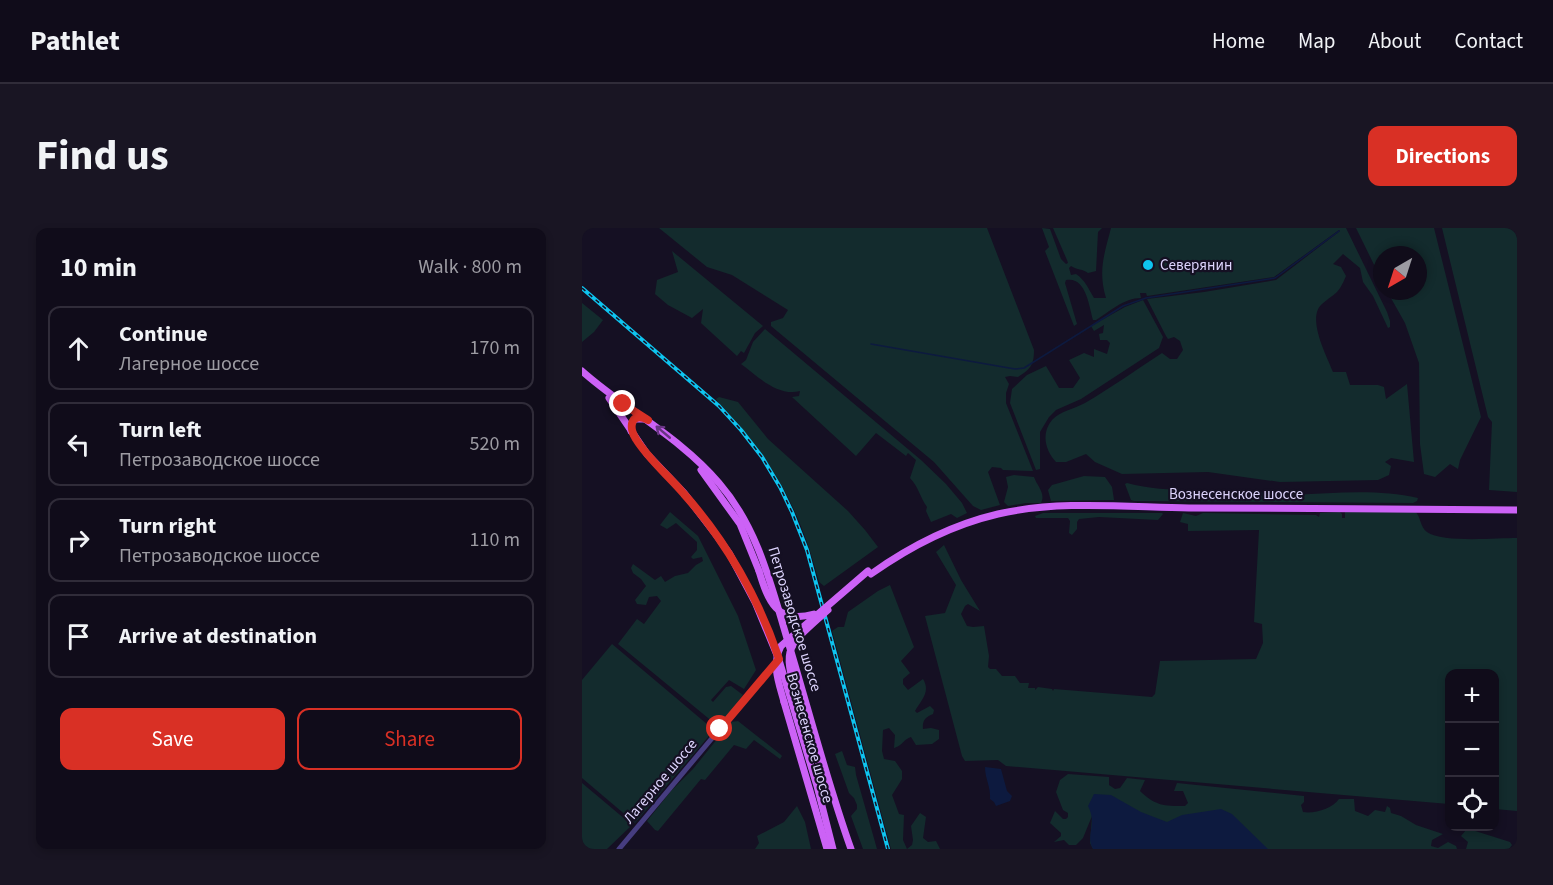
<!DOCTYPE html>
<html lang="en">
<head>
<meta charset="utf-8">
<style>
  :root { --surface:#100c1a; --page:#191523; --text:#f1f3f6; --muted:#9c9ba2; --line:#302c39; --accent:#d93025 }
  body { margin:0; font-family:"Source Sans 3",sans-serif; background:var(--page); color:var(--text) }
  .controls { position:absolute; right:18px; bottom:18px; display:grid; overflow:hidden; border-radius:12px; box-shadow:0 3px 9px #0003 }
  .controls button { width:54px; height:54px; display:grid; place-items:center; padding:0; border:0; border-bottom:2px solid var(--line); background:var(--surface); color:var(--text); font:30px sans-serif }
  .compass { position:absolute; left:791px; top:18px; width:54px; height:54px; border-radius:50%; background:var(--surface); box-shadow:0 3px 9px #0003; rotate:219deg }
  .stop { position:absolute; width:18px; height:18px; margin:-14px; border:4px solid #d93025; border-radius:50%; background:#fff }
  .stop.end { background:#d93025; border-color:#fff; box-shadow:0 2px 6px #0008 }
  .list { margin:0; padding:0; list-style:none }
  h2 { display:flex; justify-content:space-between; align-items:center; height:78px; margin:0; padding:0 24px; font-size:26px }
  h2 small { font-size:20px; font-weight:400; color:var(--muted) }
  .list li { display:grid; grid-template-columns:39px 1fr auto; gap:18px; align-items:center; box-sizing:border-box; height:84px; margin:0 12px 12px; padding:0 12px; border:2px solid var(--line); border-radius:12px }
  .list b { display:block; font-size:22px; white-space:nowrap }
  .list p { margin:0; font-size:20px; white-space:nowrap; color:var(--muted) }
  .list em { font-size:20px; font-style:normal; color:var(--muted) }
  .actions { display:flex; gap:12px; padding:18px 24px }
  .actions a { flex:1; padding:14px 0; border:2px solid var(--accent); border-radius:12px; text-align:center; font-size:21px; color:var(--accent) }
  .actions .main { background:var(--accent); color:#fff }
  .icon { flex:none; width:33px; height:33px; fill:none; stroke:currentColor; stroke-width:2; stroke-linecap:round; stroke-linejoin:round }
  .map { position:relative; flex:none; width:935px; height:621px; overflow:hidden; border-radius:12px }
  header { display:flex; align-items:center; gap:36px; box-sizing:border-box; height:84px; padding:0 30px; background:var(--surface); border-bottom:2px solid var(--line) }
  header strong { font-size:28px }
  nav { display:flex; gap:33px; margin-inline-start:auto; font-size:21px }
  .intro { display:flex; align-items:center; justify-content:space-between; box-sizing:border-box; height:144px; padding:0 36px }
  h1 { margin:0; font-size:42px }
  .button { padding:15px 27px; border-radius:12px; background:var(--accent); color:#fff; font-size:21px; font-weight:700 }
  main { display:flex; gap:36px; padding:0 36px }
  aside { flex:1; background:var(--surface); border-radius:12px; box-shadow:0 3px 9px #0003 }
  .map>svg:first-child { display:block }
  .green { fill:#132b2d }
  .water { fill:#0d1a3f }
  .lines { fill:none; stroke-linecap:round; stroke-linejoin:round }
  .stream { stroke:#0d1a3f; stroke-width:1.5 }
  .minor { stroke:#463d80; stroke-width:5 }
  .major { stroke:#cc62f6; stroke-width:7 }
  .rail-casing { stroke:#0ec4ef; stroke-width:4 }
  .rail { stroke:#151023; stroke-width:1.5; stroke-dasharray:4.5; stroke-linecap:butt }
  .major-bridge { stroke:#cc62f6; stroke-width:7 }
  .oneway { stroke:#673582 }
  .route { stroke:#d93025; stroke-width:8 }
  .poi-dot { fill:#0ec4ef; stroke:#151023; stroke-width:2 }
  .labels { text-anchor:middle; stroke-width:4.5; stroke-linejoin:round; paint-order:stroke }
  .poi-label { font-size:15px; fill:#ddd4fd; stroke:#151023; text-anchor:start }
  .street-label { font-size:15px; fill:#ddd4fd; stroke:#151023 }
</style>
</head>
<body>
<header>
<strong>Pathlet</strong>
<nav><a>Home</a><a>Map</a><a>About</a><a>Contact</a></nav>
</header>
<div class="intro"><h1>Find us</h1><a class="button">Directions</a></div>
<main>
<aside>
<h2>10 min<small>Walk · 800 m</small></h2>
<ul class="list">
<li><svg class="icon" aria-label="ahead" viewBox="0 0 24 24"><path d="M12 20V5M6 11l6-6 6 6"/></svg><div><b>Continue</b><p>Лагерное шоссе</p></div><em>170 m</em></li>
<li><svg class="icon" aria-label="left" viewBox="0 0 24 24"><path d="M17 20v-9H6M10 6l-5 5 5 5"/></svg><div><b>Turn left</b><p>Петрозаводское шоссе</p></div><em>520 m</em></li>
<li><svg class="icon" aria-label="right" viewBox="0 0 24 24"><path d="M7 20v-9h11M14 6l5 5-5 5"/></svg><div><b>Turn right</b><p>Петрозаводское шоссе</p></div><em>110 m</em></li>
<li><svg class="icon" aria-label="arrive" viewBox="0 0 24 24"><path d="M6 21V4h12l-3 4 3 4H6"/></svg><div><b>Arrive at destination</b></div></li>
</ul>
<div class="actions"><a class="main">Save</a><a>Share</a></div>
</aside>
<div class="map">
<svg width="935" height="621" viewBox="0 0 935 621">
  <rect width="100%" height="100%" fill="#151023"/>
  <!-- green -->
  <g class="green">
    <path d="M77 0H405L452 122C452 138 448 141 436 149L428 148 423 149 427 156 424 165V175L451 243 421 242 419 240 410 239 406 244 418 277 399 282 391 278 352 234 189 98V94L201 90 206 82 150 47 125 39Z"/>
    <path d="M460 0 468 1 479 31 484 36 486 35 485 32 471 0H520L516 4 514 43 506 45C501 41 495 42 489 38L487 40 489 47 494 46C503 52 506 60 512 70H524C516 43 522 27 529 0H764L805 84 808 93V99L806 100 791 68 781 54 778 40 761 26 751 36 759 39 764 48C756 67 754 64 740 76 724 90 745 128 751 144H764L768 157H796L802 159 804 171 825 156 832 234 809 230 803 234 809 238 807 247 796 252 698 254 626 244 540 246 513 234 504 226 484 234H474C463 222 459 205 470 192 478 183 492 181 503 175 529 160 555 141 580 125L588 131H595L601 122 598 113 592 109 586 111 584 108 565 71 622 64 694 52 758 3 757 2 692 49 565 68 564 65H558L559 70C542 70 527 84 514 92H511C507 78 504 48 484 52L483 55 495 96 492 98 463 23 467 19Z"/>
    <polygon points="774,0 852,0 899,189 878,232 876,241 868,236 853,249 842,246 838,216 837,135 823,95 805,63 836,63 836,27 800,27 800,53"/>
    <polygon points="860,0 935,0 935,264 907,262 910,194 906,189"/>
    <polygon points="90,23 181,98 173,105 162,125 159,123 155,128 119,95 121,81 110,90 86,77 73,66 75,52 96,44"/>
    <polygon points="561,72 581,109 577,120 499,171 474,182 467,189 458,204 458,241 454,242 428,175 430,161 445,147 464,138 477,160 491,160 498,150 487,132 502,125 512,129 512,121 525,126 528,115 525,112 518,112 517,106 521,105 522,97 512,103 509,98 543,79"/>
    <polygon points="0,75 21,92 12,104 0,114"/>
    <path d="M183 101 339 232 364 256 380 275 385 285 375 290 369 286 349 294 344 283 345 279C338 269 336 258 328 250L334 232 326 225 324 228 294 205 274 228 210 169 217 168 218 163C196 169 175 148 159 136L164 132 171 114Z"/>
    <path d="M137 169 156 174 186 211 266 283 283 302 296 319 242 358 237 354C217 278 190 231 136 174L134 171Z"/>
    <path d="M432 247 452 249C455 258 464 265 459 275H444L426 278 422 274 426 259 424 249Z"/>
    <polygon points="502,248 523,249 530,259 532,272 469,273 466,262 470,257"/>
    <path d="M545 255C588 266 632 261 677 264 689 265 701 268 713 267 753 265 797 261 836 270L835 273 831 275 552 273 549 272 543 256Z"/>
    <path d="M763 283H833C839 289 838 299 845 304 860 315 914 310 935 310V583L913 581 912 446H867V576L424 538 416 532 383 533 380 528 343 388 363 385 374 357 354 324 362 317 379 352 398 383 386 376 383 378 379 386 385 398 391 399 402 398 407 428 406 439 408 441H414L420 448H433L438 455H447L446 460H453V462L456 459 470 461 471 463 472 461 570 469 573 466 578 433 674 431 681 415 680 396 672 394 677 302 606 303V296L598 294 601 285 614 288 621 285 734 287 737 289 738 285 758 284 760 286V290H763Z"/>
    <polygon points="88,284 116,308 156,388 174,442 162,461 147,452 129,472 131,474 144,459 149,458 161,467 137,499 36,416 55,391 62,396 79,373 75,368 67,369 64,377 55,376 53,372 64,358 59,351 51,345 49,340 51,336 73,352 79,348 83,354 93,348 106,345 114,337 121,333 120,329 111,331 109,329 115,322 115,314 94,295 85,301 78,297"/>
    <polygon points="461,285 580,285 581,286 576,292 517,289 497,291 495,294 495,301 490,307 487,305 488,293 486,290 454,290 453,288"/>
    <path d="M308 357 332 419 319 433 328 445 321 451V456L326 462 341 451C349 464 339 472 333 483L335 485 348 478 352 482 351 486C344 489 340 492 341 501L349 500 357 502V511L350 516 334 517 329 509C322 511 320 518 312 520L313 507 307 500 301 502 300 523 302 531 313 533 320 543V551L310 567 317 586 322 587 321 612 325 621 330 617 331 612 329 598 338 585 344 589 341 610 346 614 354 613 358 621H309L250 403 256 399H262L266 384 296 363Z"/>
    <polygon points="30,416 132,502 53,595 0,550 0,452"/>
    <polygon points="156,493 198,526 200,528 198,531 172,512 164,521 152,517 123,552 119,551 76,603 73,602 65,593 89,563 111,541 144,500 149,494"/>
    <polygon points="260,523 265,537 273,539 274,547 295,621 281,621 269,588 275,581 275,577 272,570 267,565 253,526"/>
    <path d="M486 546 527 549V557L533 561 538 560 545 550 563 552 558 563C574 578 581 578 603 578L606 575 601 563H592L595 555 722 568V574L719 577 721 584C733 586 751 580 757 571H772L773 583 786 588 793 582 803 584 805 578 808 580 809 585 819 588 834 597 861 606 850 612 849 618 856 620 866 614 874 618 875 621H511L508 615 510 588 501 610 494 617H487L482 612 472 614 479 608V605L468 595 473 583 481 591H484L486 589V585L481 582 474 564 478 552Z"/>
    <polygon points="0,555 50,597 25,621 0,621"/>
    <polygon points="215,578 223,594 229,621 173,621 177,615 175,608 202,594"/>
    <polygon points="887,601 928,614 930,617 927,621 884,621 886,614 879,608 884,602"/>
  </g>
  <!-- water -->
  <g class="water">
    <path d="M403 539 419 541 425 563 430 568 428 573 414 578 412 574 408 571C409 559 403 551 403 539Z"/>
    <path d="M512 566 529 567 559 584 585 594 600 587 639 581 650 586 686 621H511C503 606 516 598 506 578Z"/>
  </g>
  <g class="lines">
    <!-- stream -->
    <polyline class="stream" points="289,116 433,141 442,140 541,78 564,70 693,50 757,3"/>
    <!-- minor -->
    <polyline class="minor" points="37,621 194,434"/>
    <!-- major -->
    <g class="major">
      <path d="M0 143C44 182 98 209 137 255 175 299 188 353 204 407 226 479 244 551 269 621"/>
      <polyline points="27,170 65,226 102,265 132,304 147,325 173,374 197,432 235,558 251,621"/>
      <polyline points="49,203 49,196 53,191 64,191"/>
      <polyline points="119,242 158,296 177,343"/>
      <path d="M289 346C327 319 369 297 416 286 477 272 544 279 607 280 716 280 826 281 935 282"/>
      <polyline points="202,474 245,621"/>
      <polyline points="218,478 244,558"/>
    </g>
    <!-- rail casing -->
    <g class="rail-casing">
      <polyline id="rail" points="0,60 137,178 159,202 180,229 198,259 210,284 225,322 306,621"/>
    </g>
    <!-- rail -->
    <use href="#rail" class="rail"/>
    <!-- major-bridge -->
    <g class="major-bridge">
      <path d="M177 343C186 373 195 397 232 386"/>
      <path d="M202 474C197 455 189 437 199 418L286 343"/>
      <path d="M218 478C200 419 201 422 246 382"/>
    </g>
  </g>
  <!-- one-way arrows -->
  <defs><path id="oneway-shaft" d="M-6 0H5M1.5-3L5.5 0L1.5 3" fill="none" stroke-width="1.6" stroke-linecap="round" stroke-linejoin="round" transform="scale(1.5)"/></defs>
  <use class="oneway" href="#oneway-shaft" transform="translate(81 204) rotate(-140)"/>
  <g class="lines">
    <!-- route -->
    <path class="route" d="M41 176 66 192C49 183 46 199 54 211 67 232 86 247 102 266 144 313 177 371 197 431L138 501"/>
  </g>
  <!-- markers -->
  <circle class="poi-dot" cx="566" cy="37" r="6"/>
  <g class="labels">
    <!-- poi labels -->
    <g class="poi-label">
      <text x="578" y="42">Северянин</text>
    </g>
    <!-- street labels -->
    <g class="street-label">
      <text x="654" y="271">Вознесенское шоссе</text>
      <text transform="translate(213 391) rotate(73)" y="5">Петрозаводское шоссе</text>
      <text transform="translate(228 510) rotate(74)" y="5">Вознесенское шоссе</text>
      <text transform="translate(78 553) rotate(-50)" y="5">Лагерное шоссе</text>
    </g>
  </g>
</svg>
<div class="controls">
<button>+</button>
<button>−</button>
<button><svg class="icon" aria-label="locate" viewBox="0 0 24 24"><circle cx="12" cy="12" r="6"/><path d="M12 2v4M12 18v4M2 12h4M18 12h4"/></svg></button>
</div>
<svg class="compass" viewBox="-18 -18 36 36"><path d="M0-13l5 13h-10z" fill="#e53935"/><path d="M0 13l5-13h-10z" fill="#9c9ba2"/></svg>
<div class="stop" style="left:138px;top:501px"></div>
<div class="stop end" style="left:41px;top:176px"></div>
</div>
</main>
</body>
</html>
